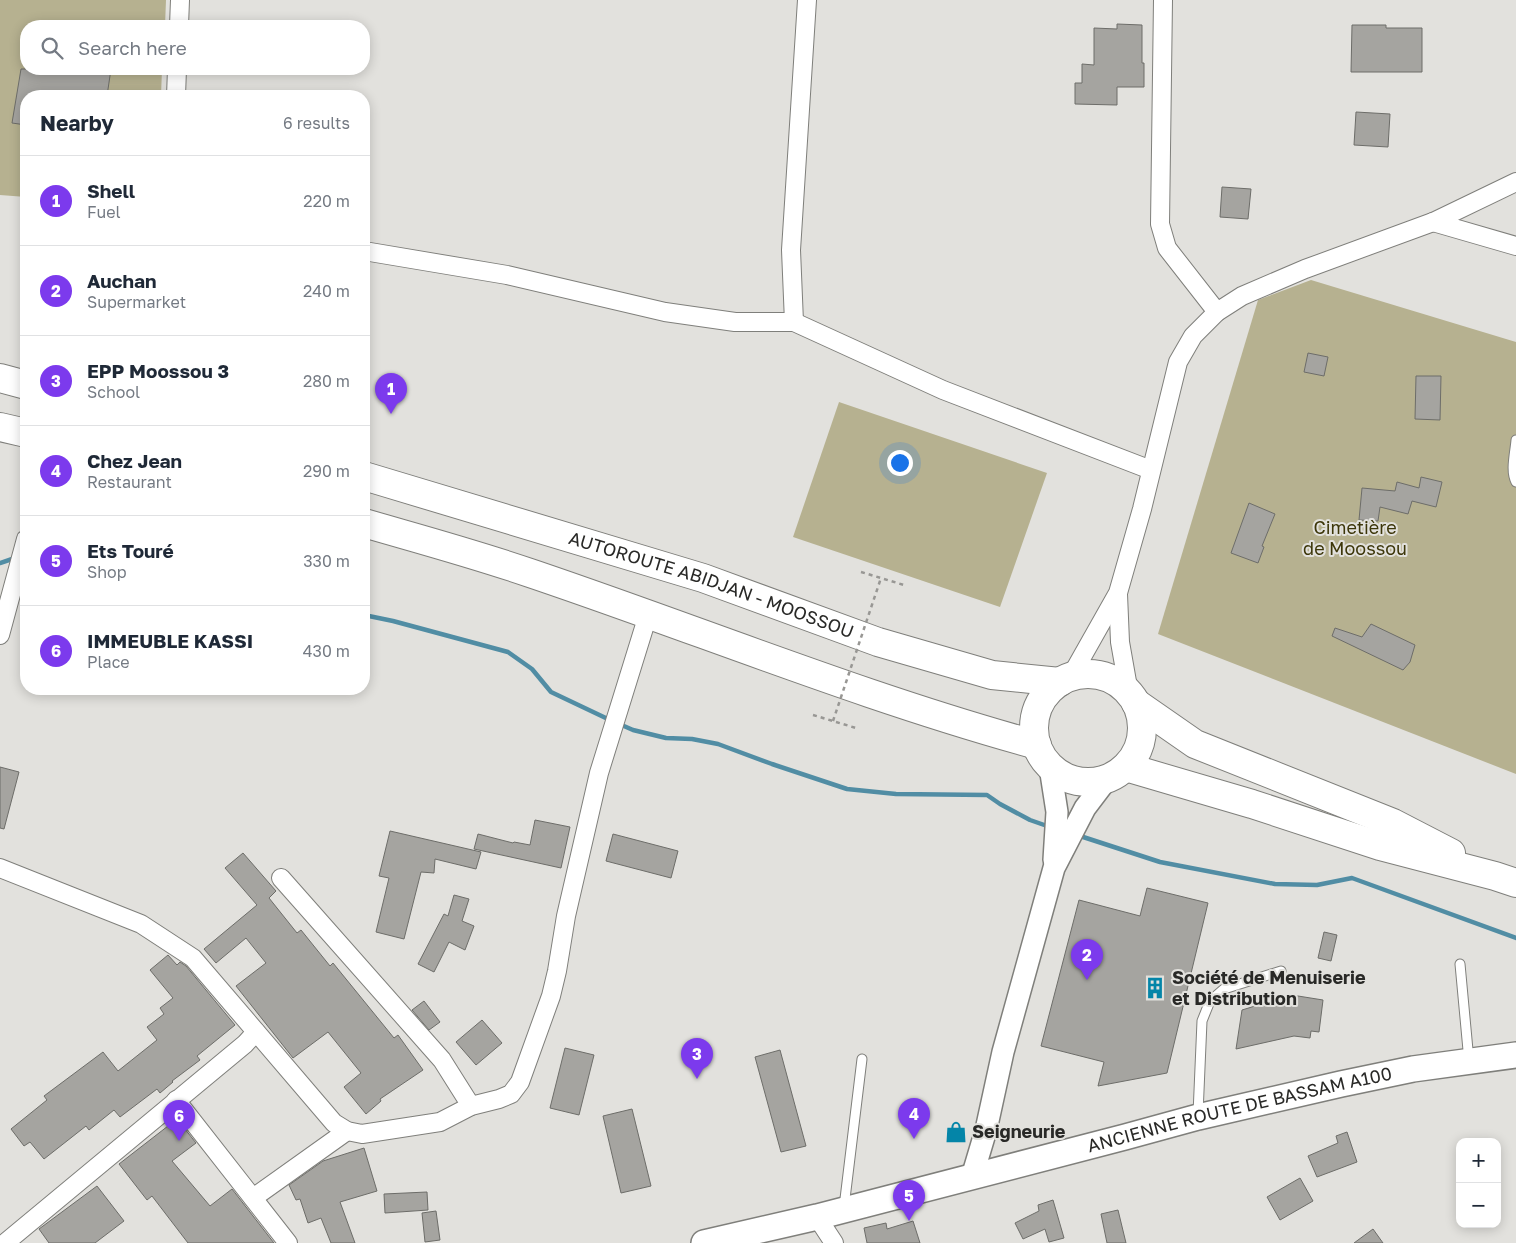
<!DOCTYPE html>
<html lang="en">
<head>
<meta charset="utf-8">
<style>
  :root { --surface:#fff; --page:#f2f2f3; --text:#1f2937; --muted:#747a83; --line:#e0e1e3; --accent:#7c3aed }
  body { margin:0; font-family:"Golos Text",sans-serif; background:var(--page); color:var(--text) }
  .controls { position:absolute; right:15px; bottom:15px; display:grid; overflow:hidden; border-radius:10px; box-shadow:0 2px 12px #0003 }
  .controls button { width:45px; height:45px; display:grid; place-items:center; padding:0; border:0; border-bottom:1px solid var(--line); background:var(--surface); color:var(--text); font:25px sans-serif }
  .you { position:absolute; left:899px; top:462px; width:18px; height:18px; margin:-12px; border:4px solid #fff; border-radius:50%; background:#1a73e8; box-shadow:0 0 0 8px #1a73e833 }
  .badge { display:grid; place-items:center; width:32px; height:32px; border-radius:50%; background:var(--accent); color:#fff; font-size:16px; font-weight:700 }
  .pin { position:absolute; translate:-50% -41px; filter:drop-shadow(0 1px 2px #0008) }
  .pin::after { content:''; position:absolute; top:26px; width:18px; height:15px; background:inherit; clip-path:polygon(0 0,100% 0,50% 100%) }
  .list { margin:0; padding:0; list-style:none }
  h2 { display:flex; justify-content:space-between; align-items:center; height:65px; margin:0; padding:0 20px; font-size:21px }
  h2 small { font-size:16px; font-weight:400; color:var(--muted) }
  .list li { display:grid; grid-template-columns:32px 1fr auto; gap:15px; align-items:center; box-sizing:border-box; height:90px; padding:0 20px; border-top:1px solid var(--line) }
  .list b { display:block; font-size:19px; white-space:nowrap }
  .list p { margin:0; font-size:16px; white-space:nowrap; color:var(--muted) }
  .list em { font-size:16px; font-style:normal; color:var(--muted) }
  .icon { flex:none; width:28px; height:28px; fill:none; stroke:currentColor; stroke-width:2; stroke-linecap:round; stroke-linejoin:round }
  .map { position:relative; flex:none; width:1516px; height:1243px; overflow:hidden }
  .search { position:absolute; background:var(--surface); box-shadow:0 2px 12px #0003; left:20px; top:20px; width:350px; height:55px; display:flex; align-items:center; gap:12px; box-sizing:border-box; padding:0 18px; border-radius:20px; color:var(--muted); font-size:19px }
  .panel { position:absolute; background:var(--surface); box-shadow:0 2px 12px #0003; left:20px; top:90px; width:350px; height:605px; border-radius:20px }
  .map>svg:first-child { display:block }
  .green { fill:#b6b190 }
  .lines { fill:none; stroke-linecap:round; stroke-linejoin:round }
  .stream { stroke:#518da4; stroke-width:4.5 }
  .building { fill:#a5a4a0; stroke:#6d6d69 }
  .service-casing { stroke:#7f7f7b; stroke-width:11 }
  .minor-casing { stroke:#7f7f7b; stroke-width:20 }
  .tertiary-casing { stroke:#7f7f7b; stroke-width:24 }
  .secondary-casing { stroke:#7f7f7b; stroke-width:28 }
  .trunk-casing { stroke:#7f7f7b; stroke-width:30 }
  .path { stroke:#989794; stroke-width:2.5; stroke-dasharray:4 4; stroke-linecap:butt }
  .service { stroke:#fff; stroke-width:9 }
  .minor { stroke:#fff; stroke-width:18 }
  .tertiary { stroke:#fff; stroke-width:21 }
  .secondary { stroke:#fff; stroke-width:25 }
  .trunk { stroke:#fff; stroke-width:28 }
  .path-bridge { stroke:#989794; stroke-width:2.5; stroke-dasharray:4 4; stroke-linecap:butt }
  .labels { text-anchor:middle; stroke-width:4; stroke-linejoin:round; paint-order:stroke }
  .park-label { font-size:18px; fill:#3c3609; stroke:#e2e1dd }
  .street-label { font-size:18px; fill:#292927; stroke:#e2e1dd }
  .poi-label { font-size:18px; font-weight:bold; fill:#292927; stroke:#e2e1dd; text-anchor:start }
</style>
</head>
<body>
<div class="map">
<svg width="1516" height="1243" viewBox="0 0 1516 1243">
  <rect width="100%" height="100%" fill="#e2e1dd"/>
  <!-- green -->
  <g class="green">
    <polygon points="0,0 166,0 165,26 26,26 26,69 162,69 161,96 26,96 26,197 0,195"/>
    <polygon points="1311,280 1516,342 1516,774 1158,634 1258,300"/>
    <polygon points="839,402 1047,473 1000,607 793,537"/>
  </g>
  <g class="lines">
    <!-- stream -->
    <g class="stream">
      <polyline points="0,563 15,558"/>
      <polyline points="364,615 393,621 508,652 532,669 551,692 610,720"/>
      <polyline points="617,723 633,730 666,738 692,739 718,744 772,764 847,789 896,794 987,795 1000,804 1030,820 1050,827"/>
      <polyline points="1077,835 1160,862 1275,884 1317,885 1352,878 1516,938"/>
    </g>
  </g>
  <!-- building -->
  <g class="building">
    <polygon points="1117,24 1142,25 1142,63 1144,63 1144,87 1117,87 1117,105 1075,104 1075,83 1082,83 1082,64 1094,65 1094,28 1117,29"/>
    <polygon points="1352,25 1386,25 1386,28 1422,28 1422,72 1351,72"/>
    <polygon points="21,69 111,69 107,96 26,96 26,125 12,123"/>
    <polygon points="1356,112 1390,114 1388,147 1354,145"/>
    <polygon points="1222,187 1251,189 1248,219 1220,217"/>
    <polygon points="1308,353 1328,357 1324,376 1304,372"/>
    <polygon points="1416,376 1441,376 1440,420 1415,419"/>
    <polygon points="1421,477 1442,482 1436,507 1412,501 1408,514 1380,507 1378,521 1359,520 1362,488 1395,491 1397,482 1419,488"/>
    <polygon points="1249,503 1275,514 1262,546 1264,547 1258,563 1231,553"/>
    <polygon points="1371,624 1415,645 1410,662 1403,670 1332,636 1335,628 1362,637"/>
    <polygon points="0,767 19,772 4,829 0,828"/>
    <polygon points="535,820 570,827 561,868 474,849 478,834 513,843 514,842 530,845"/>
    <polygon points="390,831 481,852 476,869 435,859 434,873 421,872 404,939 376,932 389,878 379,876"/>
    <polygon points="613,834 678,851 671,878 606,861"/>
    <polygon points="243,853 276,891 269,898 297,933 301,930 330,966 333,963 394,1038 398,1035 423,1070 380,1099 381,1101 366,1114 344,1087 361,1073 328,1032 293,1058 236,986 266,963 246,938 216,963 204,949 257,905 225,868"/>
    <polygon points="1147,888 1208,903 1167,1073 1098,1086 1104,1062 1041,1046 1079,900 1140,916"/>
    <polygon points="454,895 469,899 462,921 474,926 465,950 449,942 434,972 418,964 444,914 448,916"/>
    <polygon points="1324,932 1337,935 1331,961 1318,958"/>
    <polygon points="168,955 177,965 180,962 186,966 235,1025 197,1056 200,1060 172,1081 173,1082 160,1093 157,1089 120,1117 114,1110 89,1130 86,1126 44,1159 30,1142 24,1146 11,1129 47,1100 44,1096 103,1052 118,1071 157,1040 147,1027 164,1014 160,1008 173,998 150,970"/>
    <polygon points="1298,996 1323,1000 1319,1032 1311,1031 1310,1038 1294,1036 1236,1049 1242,1010 1278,999"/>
    <polygon points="424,1001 440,1022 429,1030 412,1010"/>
    <polygon points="482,1020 502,1043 476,1065 456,1042"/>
    <polygon points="565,1048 594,1055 579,1115 550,1108"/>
    <polygon points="780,1050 806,1146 781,1152 755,1057"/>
    <polygon points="632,1109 651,1186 621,1193 603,1116"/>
    <polygon points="177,1119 196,1143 172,1161 210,1206 232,1189 274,1243 188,1243 152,1196 147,1200 119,1164"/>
    <polygon points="1347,1132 1357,1162 1317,1177 1308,1156 1338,1143 1336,1136"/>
    <polygon points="364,1148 377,1191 340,1202 355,1243 331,1243 321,1218 308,1223 300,1199 296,1200 289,1185 323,1161"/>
    <polygon points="1300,1178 1313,1201 1280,1220 1267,1197"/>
    <polygon points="97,1186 124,1221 95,1243 49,1243 39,1229"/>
    <polygon points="427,1192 428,1210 385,1213 384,1194"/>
    <polygon points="1053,1200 1064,1238 1049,1242 1045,1229 1023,1239 1015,1223 1039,1211 1038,1205"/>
    <polygon points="1118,1210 1126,1243 1107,1243 1101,1214"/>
    <polygon points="436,1211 440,1240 425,1242 422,1213"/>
    <polygon points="913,1221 920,1243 867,1243 864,1228 886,1223 887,1229"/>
    <polygon points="1373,1229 1383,1243 1354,1243"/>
  </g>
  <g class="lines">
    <!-- service casing -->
    <g class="service-casing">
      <g id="service">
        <path d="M1516 440C1515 453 1510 471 1516 482"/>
        <polyline points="1460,964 1469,1061"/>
        <polyline points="1198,1114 1202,1021 1210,1001 1224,989 1281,971"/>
        <polyline points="844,1207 862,1059"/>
      </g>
    </g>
    <!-- minor casing -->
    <g class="minor-casing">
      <g id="minor">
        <polyline points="1163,0 1160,224 1167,248 1217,312"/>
        <polyline points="179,26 180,0"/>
        <polyline points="176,96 177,69"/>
        <polyline points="1433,222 1516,246"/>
        <polyline points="364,251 507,275 665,312 735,322 794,322 943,390 1151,470"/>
        <polyline points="794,322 791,250 807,0"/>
        <polyline points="1118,594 1120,642 1129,693"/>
        <polyline points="0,635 26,539"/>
        <polyline points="1070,678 1118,593 1142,509 1178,362 1193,336 1217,312 1242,296 1305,269 1433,222 1516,182"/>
        <polyline points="0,868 141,924 193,958 334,1123 347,1131 362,1134 440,1122 471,1106 499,1099 511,1094 520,1082 551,996 557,971 566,916 599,773 648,615"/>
        <polyline points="281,878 442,1060 471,1106"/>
        <polyline points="176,1100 288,1243"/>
        <polyline points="253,1198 347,1131"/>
        <polyline points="817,1217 834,1243"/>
        <polyline points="5,1243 245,1044 256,1032"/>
      </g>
    </g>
    <!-- tertiary casing -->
    <g class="tertiary-casing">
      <g id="tertiary">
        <polyline points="1050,767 1057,812 1054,860"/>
        <polyline points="972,1177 986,1130 1003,1052 1054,868 1085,808 1107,779"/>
      </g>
    </g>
    <!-- secondary casing -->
    <g class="secondary-casing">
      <g id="secondary">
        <path id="s1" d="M704 1243 817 1217 1125 1137 1198 1117 1341 1084 1413 1069 1516 1055"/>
      </g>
    </g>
    <!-- trunk casing -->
    <g class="trunk-casing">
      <g id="trunk">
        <polyline points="0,378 26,385"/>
        <polyline points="0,427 26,433"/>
        <path id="s2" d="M364 476 703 578 878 642 992 675 1060 682"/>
        <path d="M364 523C419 539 475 554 530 573 699 630 865 698 1037 745"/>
        <circle cx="1088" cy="728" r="54"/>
        <polyline points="1136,703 1195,744 1393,823 1451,853"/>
        <polyline points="1126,767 1252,804 1380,846 1495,876 1516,883"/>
      </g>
    </g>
    <!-- path -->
    <g class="path">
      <polyline points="861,572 904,585"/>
      <polyline points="813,715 856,728"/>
    </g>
    <!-- service -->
    <use href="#service" class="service"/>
    <!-- minor -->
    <use href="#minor" class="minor"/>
    <!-- tertiary -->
    <use href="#tertiary" class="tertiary"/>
    <!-- secondary -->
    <use href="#secondary" class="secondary"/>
    <!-- trunk -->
    <use href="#trunk" class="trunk"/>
    <!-- path-bridge -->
    <polyline class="path-bridge" points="833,721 881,578"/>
  </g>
  <!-- icons -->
  <defs>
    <g id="building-bare" transform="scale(1.725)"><path d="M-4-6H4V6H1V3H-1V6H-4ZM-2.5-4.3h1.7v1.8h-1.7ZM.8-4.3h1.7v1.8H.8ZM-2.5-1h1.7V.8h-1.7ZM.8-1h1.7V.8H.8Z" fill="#0485a8" stroke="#e2e1dd" stroke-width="2.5" paint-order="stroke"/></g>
    <g id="shop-bare" transform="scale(1.725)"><path d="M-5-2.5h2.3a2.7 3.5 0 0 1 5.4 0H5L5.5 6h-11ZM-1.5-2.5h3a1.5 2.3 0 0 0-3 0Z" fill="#0485a8" stroke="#e2e1dd" stroke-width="2.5" paint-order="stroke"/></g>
  </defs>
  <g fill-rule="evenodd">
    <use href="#building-bare" x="1155" y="988"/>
    <use href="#shop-bare" x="956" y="1132"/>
  </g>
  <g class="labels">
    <!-- park labels -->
    <g class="park-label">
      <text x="1355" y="534">Cimetière<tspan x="1355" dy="21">de Moossou</tspan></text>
    </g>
    <!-- street labels -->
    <g class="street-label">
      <text dy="6" stroke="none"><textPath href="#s2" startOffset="364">AUTOROUTE ABIDJAN - MOOSSOU</textPath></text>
      <text dy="6" stroke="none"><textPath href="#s1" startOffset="552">ANCIENNE ROUTE DE BASSAM A100</textPath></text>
    </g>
    <!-- poi labels -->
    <g class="poi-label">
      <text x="1172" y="984">Société de Menuiserie<tspan x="1172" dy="21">et Distribution</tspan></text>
      <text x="972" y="1138">Seigneurie</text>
    </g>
  </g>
</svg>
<div class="controls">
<button>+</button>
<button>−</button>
</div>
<div class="you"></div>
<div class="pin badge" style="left:391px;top:414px">1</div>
<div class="pin badge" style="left:1087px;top:980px">2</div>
<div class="pin badge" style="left:697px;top:1079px">3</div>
<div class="pin badge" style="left:914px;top:1139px">4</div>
<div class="pin badge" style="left:909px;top:1221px">5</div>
<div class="pin badge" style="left:179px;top:1141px">6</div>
<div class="search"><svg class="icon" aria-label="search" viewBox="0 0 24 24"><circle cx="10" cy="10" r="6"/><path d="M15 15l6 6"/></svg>Search here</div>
<section class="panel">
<h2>Nearby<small>6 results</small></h2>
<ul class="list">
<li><span class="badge">1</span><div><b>Shell</b><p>Fuel</p></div><em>220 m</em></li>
<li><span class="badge">2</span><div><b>Auchan</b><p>Supermarket</p></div><em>240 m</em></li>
<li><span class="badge">3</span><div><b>EPP Moossou 3</b><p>School</p></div><em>280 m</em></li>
<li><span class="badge">4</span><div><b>Chez Jean</b><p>Restaurant</p></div><em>290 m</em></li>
<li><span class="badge">5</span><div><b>Ets Touré</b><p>Shop</p></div><em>330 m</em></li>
<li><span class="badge">6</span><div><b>IMMEUBLE KASSI</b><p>Place</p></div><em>430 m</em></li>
</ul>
</section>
</div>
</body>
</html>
